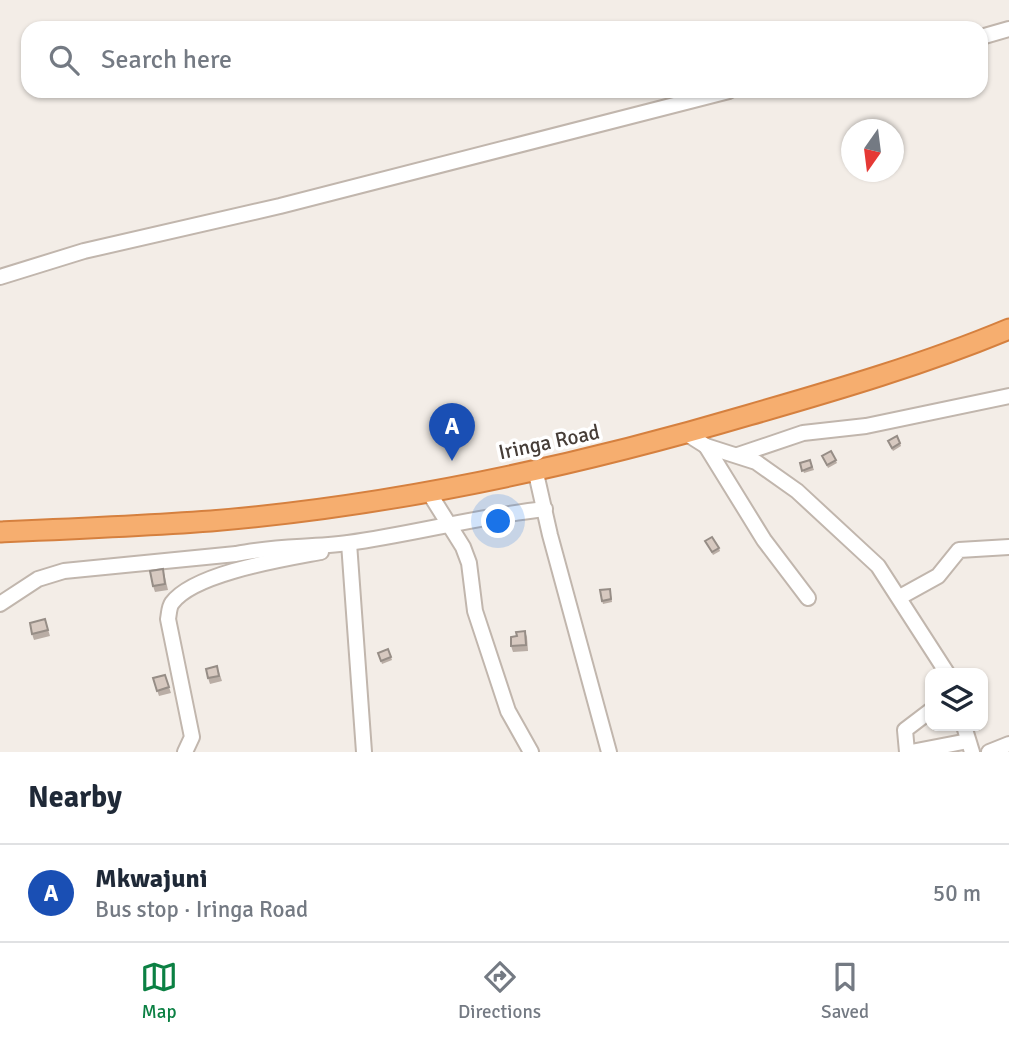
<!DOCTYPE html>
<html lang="en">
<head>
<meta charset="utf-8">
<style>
  :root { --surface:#fff; --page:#f6f6f7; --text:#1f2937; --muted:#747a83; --line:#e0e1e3; --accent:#0b8043 }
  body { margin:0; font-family:Signika,sans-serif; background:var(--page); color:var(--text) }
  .controls { position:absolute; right:21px; bottom:21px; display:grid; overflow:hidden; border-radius:14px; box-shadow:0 2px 5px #0004 }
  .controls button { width:63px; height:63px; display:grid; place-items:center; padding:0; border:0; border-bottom:2px solid var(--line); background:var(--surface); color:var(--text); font:35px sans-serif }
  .compass { position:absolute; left:841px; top:119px; width:63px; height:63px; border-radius:50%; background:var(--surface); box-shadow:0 2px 5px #0004; rotate:194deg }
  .you { position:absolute; left:499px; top:522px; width:24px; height:24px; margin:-18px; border:5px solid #fff; border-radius:50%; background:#1a73e8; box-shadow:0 0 0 10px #1a73e833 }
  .badge { display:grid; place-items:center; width:46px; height:46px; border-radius:50%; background:var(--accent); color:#fff; font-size:23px; font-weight:700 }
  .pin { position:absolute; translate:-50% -58px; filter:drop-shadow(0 2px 4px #0008) }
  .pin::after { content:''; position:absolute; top:37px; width:24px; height:21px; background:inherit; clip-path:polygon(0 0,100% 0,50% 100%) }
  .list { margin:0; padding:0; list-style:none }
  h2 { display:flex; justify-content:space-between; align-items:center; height:91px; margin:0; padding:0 28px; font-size:30px }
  h2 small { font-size:23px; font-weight:400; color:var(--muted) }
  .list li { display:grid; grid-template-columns:46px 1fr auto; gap:21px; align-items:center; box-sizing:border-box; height:98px; padding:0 28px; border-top:2px solid var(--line) }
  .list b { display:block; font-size:26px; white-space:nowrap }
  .list p { margin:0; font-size:23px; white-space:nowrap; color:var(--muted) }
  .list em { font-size:23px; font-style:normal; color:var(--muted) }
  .icon { flex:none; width:38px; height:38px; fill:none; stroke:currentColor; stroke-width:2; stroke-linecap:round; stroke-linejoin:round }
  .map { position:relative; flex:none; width:1009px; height:752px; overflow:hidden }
  .search { position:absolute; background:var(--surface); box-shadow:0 2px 5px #0004; left:21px; right:21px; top:21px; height:77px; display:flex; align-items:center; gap:18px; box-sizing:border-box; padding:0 24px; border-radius:21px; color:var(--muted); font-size:26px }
  .sheet { height:189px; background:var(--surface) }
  nav { display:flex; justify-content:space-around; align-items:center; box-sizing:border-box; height:98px; border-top:2px solid var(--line); background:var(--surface); font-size:19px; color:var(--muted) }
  nav a { display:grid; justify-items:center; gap:4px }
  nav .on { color:var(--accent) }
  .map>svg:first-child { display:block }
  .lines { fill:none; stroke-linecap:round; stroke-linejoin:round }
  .minor-casing { stroke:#c1b6ad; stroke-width:18 }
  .highway-casing { stroke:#d5803f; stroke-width:23 }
  .minor { stroke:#fff; stroke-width:14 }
  .highway { stroke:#f6ae6f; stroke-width:19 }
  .wall { fill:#b9ada5 }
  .building { fill:#d7c9c0; stroke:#968d86; stroke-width:2 }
  .labels { text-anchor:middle; stroke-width:7; stroke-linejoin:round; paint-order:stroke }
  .street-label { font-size:21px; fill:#463d37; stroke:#fff }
</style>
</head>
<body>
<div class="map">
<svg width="1009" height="752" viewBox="0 0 1009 752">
  <rect width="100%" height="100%" fill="#f3ede7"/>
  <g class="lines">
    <!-- minor casing -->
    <g class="minor-casing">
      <g id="minor">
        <polyline points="981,37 1009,29"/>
        <polyline points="0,277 84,251 280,206 729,91"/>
        <polyline points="687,434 706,446 756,462 797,491 878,566 947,673"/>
        <polyline points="706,446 764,540 808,598"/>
        <polyline points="738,455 803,433 866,426 1009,396"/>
        <polyline points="535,469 550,535 609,752"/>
        <polyline points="428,491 463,547 469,563 475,611 508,711 531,752"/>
        <polyline points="349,543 364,752"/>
        <polyline points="900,597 938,576 959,550 1009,547"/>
        <path d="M0 604 38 579 64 571 236 554C273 546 311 548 348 543 414 534 479 516 545 509"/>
        <polyline points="964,726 972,752"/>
        <path d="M185 752 192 737 168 619C169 614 169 607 172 603 194 573 284 559 321 552"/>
        <polyline points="907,752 905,730 930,711"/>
        <polyline points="911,752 968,741"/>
        <polyline points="989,752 1009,744"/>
      </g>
    </g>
    <!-- highway casing -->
    <g class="highway-casing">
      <path id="highway" d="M0 532C70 529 141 526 211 521 391 506 576 466 749 415 836 390 925 364 1009 329"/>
    </g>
    <!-- minor -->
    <use href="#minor" class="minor"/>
    <!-- highway -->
    <use href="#highway" class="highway"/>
  </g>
  <!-- wall -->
  <g class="wall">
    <polygon points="900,443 901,446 893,451 889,444"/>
    <polygon points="831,451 837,463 828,468 822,456"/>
    <polygon points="810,460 814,470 804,473 800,463"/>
    <polygon points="705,541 719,548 720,551 713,555"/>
    <polygon points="163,569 168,590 155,592 153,586"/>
    <polygon points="610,589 612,602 603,604 602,601"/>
    <polygon points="45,619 50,636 34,640 32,634"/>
    <polygon points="525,631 527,637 528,651 513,652 511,646 517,636"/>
    <polygon points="388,649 392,660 382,664 378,653"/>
    <polygon points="219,672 222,681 210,684 208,678"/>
    <polygon points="165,675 171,693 159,696 153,678"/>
  </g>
  <!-- building -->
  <g class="building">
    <polygon points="897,436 900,443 892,448 888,441"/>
    <polygon points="831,451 836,460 827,465 822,456"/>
    <polygon points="810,460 812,467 802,471 800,463"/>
    <polygon points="712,537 719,548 712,552 705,541"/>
    <polygon points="163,569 165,584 153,586 150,571"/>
    <polygon points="610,589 611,599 602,601 600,590"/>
    <polygon points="45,619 48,630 32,634 30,623"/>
    <polygon points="525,631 526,645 511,646 511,637 517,636 516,632"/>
    <polygon points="388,649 391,657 381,661 378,653"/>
    <polygon points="217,666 219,676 208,678 206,669"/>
    <polygon points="165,675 169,687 157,691 153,678"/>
  </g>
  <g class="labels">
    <!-- street labels -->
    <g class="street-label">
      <text transform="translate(549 442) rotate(-12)" y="7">Iringa Road</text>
    </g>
  </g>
</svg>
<div class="controls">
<button><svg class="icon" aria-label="layers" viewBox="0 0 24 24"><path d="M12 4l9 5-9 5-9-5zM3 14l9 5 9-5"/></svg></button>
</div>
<svg class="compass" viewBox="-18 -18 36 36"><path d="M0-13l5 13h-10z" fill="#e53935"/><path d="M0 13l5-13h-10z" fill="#747a83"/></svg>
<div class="you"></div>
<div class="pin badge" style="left:452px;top:461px;background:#1a4fb4">A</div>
<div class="search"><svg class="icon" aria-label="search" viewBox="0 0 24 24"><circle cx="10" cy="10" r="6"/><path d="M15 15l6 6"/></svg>Search here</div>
</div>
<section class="sheet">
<h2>Nearby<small></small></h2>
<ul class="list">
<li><span class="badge" style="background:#1a4fb4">A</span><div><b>Mkwajuni</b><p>Bus stop · Iringa Road</p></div><em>50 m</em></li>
</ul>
</section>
<nav>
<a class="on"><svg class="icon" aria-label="map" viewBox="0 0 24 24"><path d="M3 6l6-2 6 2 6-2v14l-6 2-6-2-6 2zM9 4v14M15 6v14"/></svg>Map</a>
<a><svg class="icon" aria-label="directions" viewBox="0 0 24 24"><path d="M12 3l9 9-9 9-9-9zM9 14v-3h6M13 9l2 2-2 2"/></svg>Directions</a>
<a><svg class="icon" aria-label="saved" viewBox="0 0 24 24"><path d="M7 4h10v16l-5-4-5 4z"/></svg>Saved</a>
</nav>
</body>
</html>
